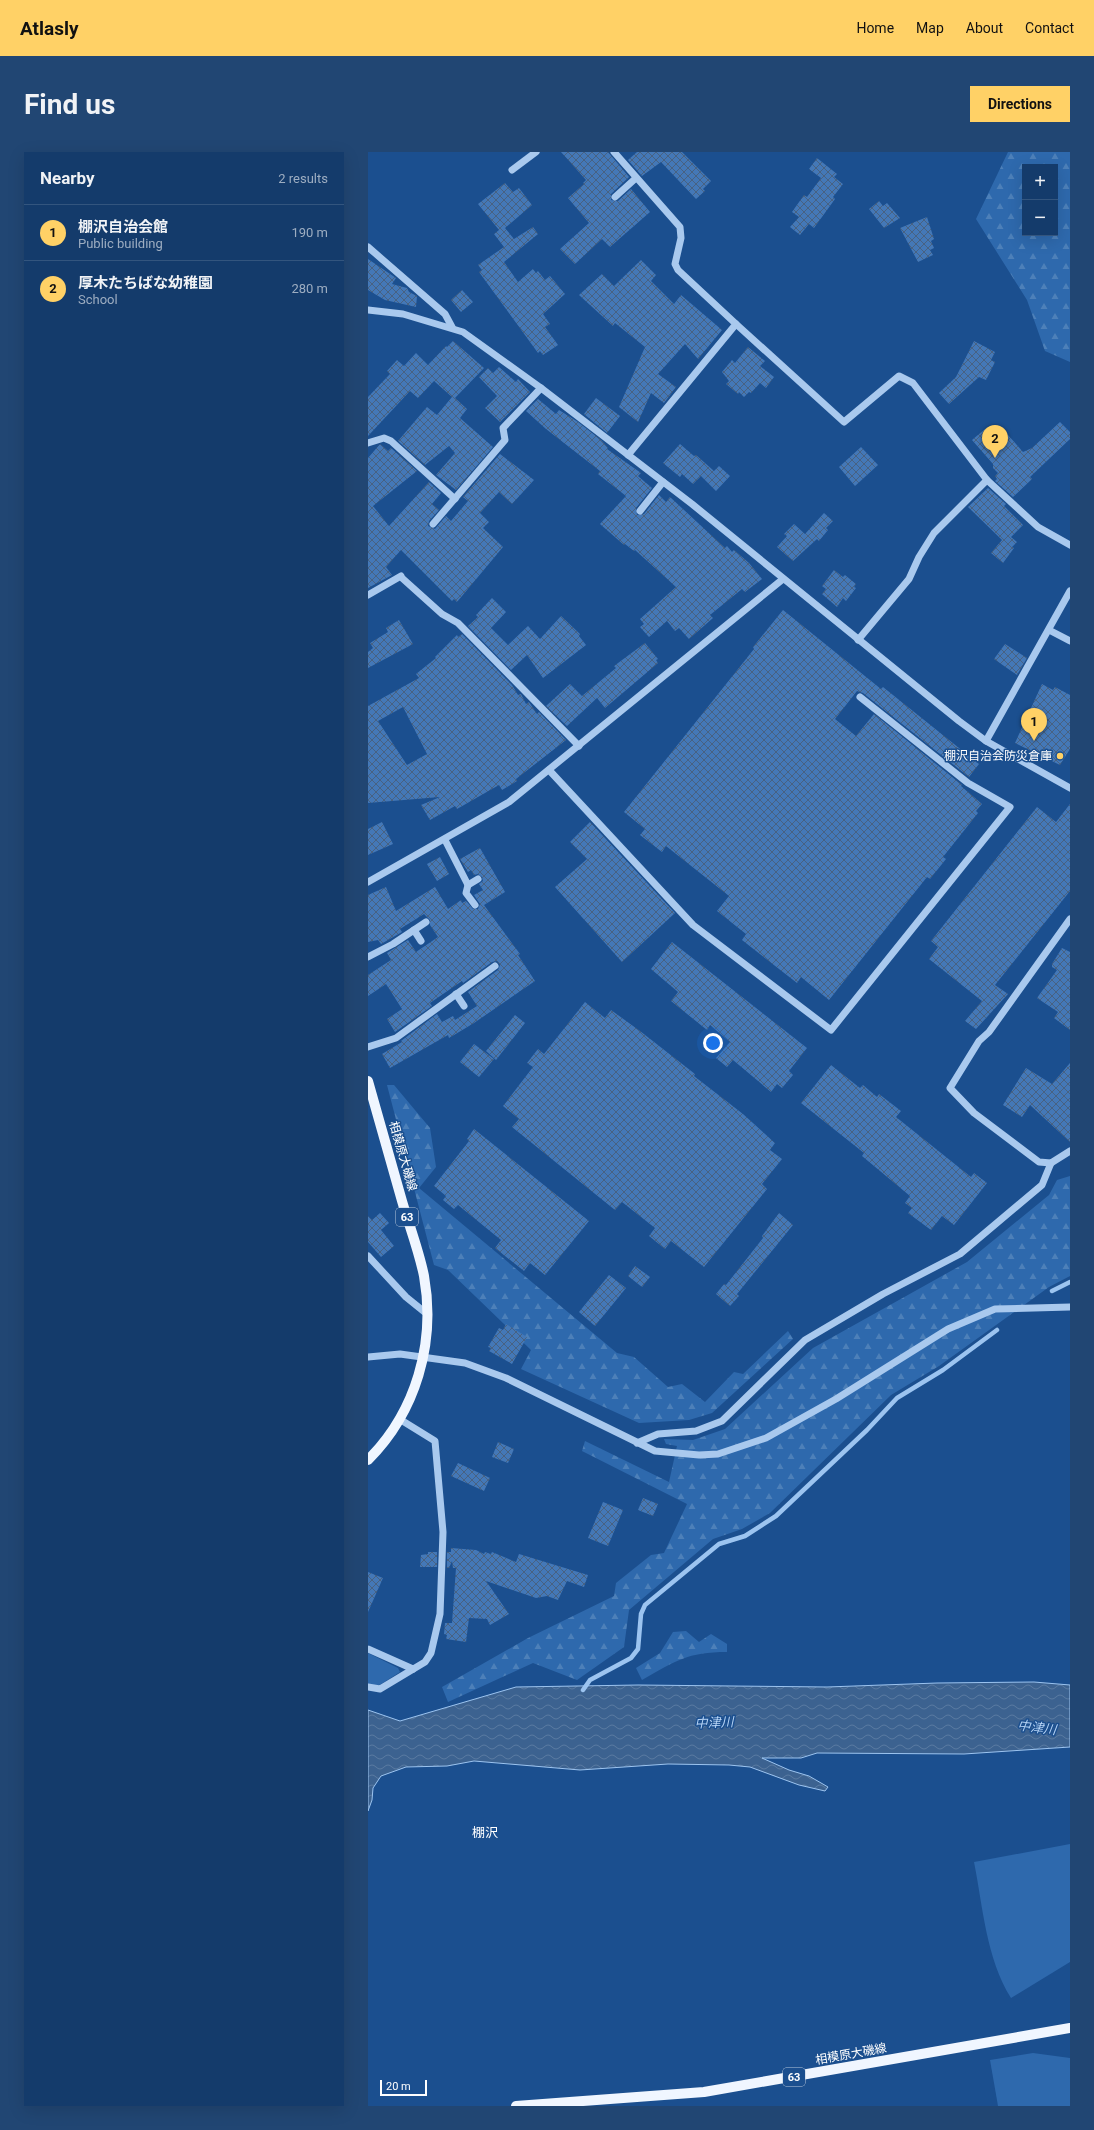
<!DOCTYPE html>
<html lang="en">
<head>
<meta charset="utf-8">
<style>
  :root { --surface:#143b6b; --page:#214673; --text:#f1f3f6; --muted:#9dadc1; --line:#33557e; --accent:#ffd166 }
  body { margin:0; font-family:Roboto,"Noto Sans JP",sans-serif; background:var(--page); color:var(--text) }
  .controls { position:absolute; right:12px; top:12px; display:grid; overflow:hidden; border-radius:0px; box-shadow:0 4px 16px #0002 }
  .controls button { width:36px; height:36px; display:grid; place-items:center; padding:0; border:0; border-bottom:1px solid var(--line); background:var(--surface); color:var(--text); font:20px sans-serif }
  .scale { position:absolute; left:12px; bottom:10px; width:47px; box-sizing:border-box; padding-left:4px; border:2px solid #fff; border-top:0; font-size:11px; line-height:14px; white-space:nowrap; color:#fff; -webkit-text-stroke:3px #1b4f8f; paint-order:stroke }
  .you { position:absolute; left:345px; top:891px; width:14px; height:14px; margin:-10px; border:3px solid #fff; border-radius:50%; background:#1a73e8; box-shadow:0 0 0 6px #1a73e833 }
  .badge { display:grid; place-items:center; width:26px; height:26px; border-radius:50%; background:var(--accent); color:#111; font-size:13px; font-weight:700 }
  .pin { position:absolute; translate:-50% -33px; filter:drop-shadow(0 1px 2px #0008) }
  .pin::after { content:''; position:absolute; top:21px; width:14px; height:12px; background:inherit; clip-path:polygon(0 0,100% 0,50% 100%) }
  .list { margin:0; padding:0; list-style:none }
  h2 { display:flex; justify-content:space-between; align-items:center; height:52px; margin:0; padding:0 16px; font-size:17px }
  h2 small { font-size:13px; font-weight:400; color:var(--muted) }
  .list li { display:grid; grid-template-columns:26px 1fr auto; gap:12px; align-items:center; box-sizing:border-box; height:56px; padding:0 16px; border-top:1px solid var(--line) }
  .list b { display:block; font-size:15px; white-space:nowrap }
  .list p { margin:0; font-size:13px; white-space:nowrap; color:var(--muted) }
  .list em { font-size:13px; font-style:normal; color:var(--muted) }
  .map { position:relative; flex:none; width:702px; height:1954px; overflow:hidden; border-radius:0px }
  header { display:flex; align-items:center; gap:24px; box-sizing:border-box; height:56px; padding:0 20px; background:var(--accent); color:#111 }
  header strong { font-size:19px }
  nav { display:flex; gap:22px; margin-inline-start:auto; font-size:14px }
  .intro { display:flex; align-items:center; justify-content:space-between; box-sizing:border-box; height:96px; padding:0 24px }
  h1 { margin:0; font-size:28px }
  .button { padding:10px 18px; border-radius:0px; background:var(--accent); color:#111; font-size:14px; font-weight:700 }
  main { display:flex; gap:24px; padding:0 24px }
  aside { flex:1; background:var(--surface); border-radius:0px; box-shadow:0 4px 16px #0002 }
  .map>svg:first-child { display:block }
  .forest { fill:url(#forest-firs); fill-rule:evenodd }
  .green { fill:#2e69ad }
  .water { fill:url(#water-waves); stroke:#9cc4f0 }
  .lines { fill:none; stroke-linecap:round; stroke-linejoin:round }
  .stream { stroke:#9cc4f0; stroke-width:4.5 }
  .building { fill:url(#building-cross-hatch); fill-rule:evenodd }
  .minor { stroke:#a9c9ee; stroke-width:7 }
  .major { stroke:#f0f6ff; stroke-width:10 }
  .poi-dot { fill:#ffd166; stroke:#1b4f8f; stroke-width:1.5 }
  .labels { text-anchor:middle; stroke-width:3; stroke-linejoin:round; paint-order:stroke }
  .shield { fill:#1b4f8f; stroke:#bbcadd; stroke-width:1 }
  .shield-label { font-size:11px; font-weight:bold; fill:#fff }
  .poi-label { font-size:12px; fill:#fff; stroke:#1b4f8f; text-anchor:end }
  .street-label { font-size:12px; fill:#fff; stroke:#1b4f8f }
  .water-label { font-size:13px; font-style:italic; fill:#b5d3f5; stroke:#1b4f8f }
  .neighbourhood-label { font-size:13px; fill:#fff; stroke:#1b4f8f }
</style>
</head>
<body>
<header>
<strong>Atlasly</strong>
<nav><a>Home</a><a>Map</a><a>About</a><a>Contact</a></nav>
</header>
<div class="intro"><h1>Find us</h1><a class="button">Directions</a></div>
<main>
<aside>
<h2>Nearby<small>2 results</small></h2>
<ul class="list">
<li><span class="badge">1</span><div><b>棚沢自治会館</b><p>Public building</p></div><em>190 m</em></li>
<li><span class="badge">2</span><div><b>厚木たちばな幼稚園</b><p>School</p></div><em>280 m</em></li>
</ul>
</aside>
<div class="map">
<svg width="702" height="1954" viewBox="0 0 702 1954">
  <defs>
    <pattern id="forest-firs" width="22" height="20" patternUnits="userSpaceOnUse"><rect width="22" height="20" fill="#2e69ad"/><path d="M5 1l3.5 6h-7zM16 11l3.5 6h-7z" fill="#4d80b9"/></pattern>
    <pattern id="water-waves" width="16" height="10" patternUnits="userSpaceOnUse"><rect width="16" height="10" fill="#3c6290"/><path d="M0 5q4-4 8 0t8 0" fill="none" stroke="#597aa1"/></pattern>
    <pattern id="building-cross-hatch" width="8" height="8" patternUnits="userSpaceOnUse"><rect width="8" height="8" fill="#4478b7"/><path d="M0 0l8 8M0 8l8-8" fill="none" stroke="#486282"/></pattern>
  </defs>
  <rect width="100%" height="100%" fill="#1b4f8f"/>
  <!-- forest -->
  <g class="forest">
    <path d="M640 0H702V210L677 199 659 148 608 67ZM657 15H687V81H657Z"/>
    <polygon points="19,933 26,933 62,976 68,1015 51,1036 249,1201 266,1205 300,1235 314,1232 337,1250 366,1220 375,1222 420,1179 425,1187 344,1261 321,1268 271,1271 153,1217 163,1198 80,1118 66,1113"/>
    <polygon points="702,1024 702,1124 681,1135 571,1214 523,1243 402,1361 374,1377 345,1387 261,1458 256,1495 209,1528 165,1511 80,1550 74,1535 160,1486 246,1444 248,1431 283,1403 296,1401 319,1352 214,1299 217,1289 301,1330 309,1294 298,1292 296,1287 325,1288 357,1277 445,1196 599,1110 681,1043 689,1028"/>
    <path d="M318 1479 331 1490 343 1482 359 1492V1500C319 1500 308 1509 274 1528L268 1516 292 1501 305 1480Z"/>
  </g>
  <!-- green -->
  <g class="green">
    <polygon points="0,1501 30,1516 32,1520 10,1534 0,1532"/>
    <path d="M702 1692V1810L643 1846C618 1806 615 1755 606 1710Z"/>
    <polygon points="665,1901 702,1906 702,1954 630,1954 622,1908"/>
  </g>
  <!-- water -->
  <polygon class="water" points="666,1530 702,1533 702,1595 596,1602 449,1601 433,1606 394,1606 421,1618 441,1624 460,1635 457,1639 431,1633 382,1615 361,1613 300,1612 212,1618 106,1609 79,1614 38,1615 13,1624 5,1636 4,1648 0,1659 0,1558 32,1569 148,1535 270,1533 459,1535 569,1531"/>
  <g class="lines">
    <!-- stream -->
    <g class="stream">
      <polyline points="684,1139 702,1130"/>
      <polyline points="215,1538 222,1528 263,1506 270,1497 273,1462 277,1453 351,1392 377,1384 408,1364 499,1278 529,1246 575,1218 629,1178"/>
    </g>
  </g>
  <!-- building -->
  <g class="building">
    <polygon points="193,0 240,0 261,25 243,42 243,48 250,49 263,37 282,60 242,95 234,87 207,112 192,97 221,71 200,46 216,32 215,31 218,28"/>
    <polygon points="269,0 314,0 343,29 335,37 337,39 328,47 293,10 274,24 260,8"/>
    <polygon points="449,6 469,22 466,25 475,32 465,45 467,47 446,76 441,72 432,83 422,75 431,65 424,60 436,43 439,45 453,26 441,17"/>
    <polygon points="137,31 145,40 151,36 164,53 137,76 146,87 165,75 170,82 136,110 150,130 165,117 168,121 170,119 177,128 182,124 197,142 175,162 182,172 177,175 190,193 175,203 172,199 170,201 111,120 114,118 110,113 136,95 126,82 131,78 110,52"/>
    <polygon points="511,49 515,54 519,51 532,66 516,76 501,57"/>
    <polygon points="559,65 566,87 563,89 566,96 562,98 565,103 550,110 532,76"/>
    <polygon points="0,107 28,126 24,132 39,136 41,140 49,144 48,155 17,148 0,138"/>
    <polygon points="273,108 288,123 283,129 306,152 313,143 354,178 330,207 317,192 290,222 308,235 296,251 283,241 270,270 251,255 277,195 247,171 245,174 211,143 234,122 246,134"/>
    <polygon points="94,138 105,150 93,160 83,148"/>
    <polygon points="85,189 116,216 87,246 99,257 92,266 125,295 88,338 68,323 87,301 81,294 57,313 30,289 59,255 69,263 84,245 66,229 50,246 42,239 0,284 0,245 22,222 19,219 29,208 36,214 48,201 60,213 78,194 79,195"/>
    <polygon points="606,189 627,200 623,208 627,210 618,228 611,225 581,252 571,241 588,225"/>
    <polygon points="380,195 397,209 392,214 406,225 398,236 392,231 383,241 381,240 376,245 371,240 370,242 358,232 361,229 354,220 364,208 367,211"/>
    <polygon points="131,215 148,230 150,227 162,240 132,270 117,256 129,244 111,225 120,216 125,221"/>
    <polygon points="228,246 252,264 239,281 216,262"/>
    <polygon points="170,247 188,262 191,258 210,270 233,288 240,296 239,297 273,321 270,324 284,336 268,356 269,363 276,362 291,343 298,350 302,345 357,396 359,394 364,400 366,398 381,411 394,427 377,440 374,437 342,463 345,466 321,487 311,476 307,479 299,469 281,485 272,475 276,472 272,467 308,435 267,398 266,399 257,392 256,393 232,372 258,344 230,322 232,319 178,277 158,259"/>
    <polygon points="692,270 702,280 702,287 662,325 664,327 645,345 627,329 629,327 627,324 630,321 625,316 625,312 604,288 617,277 631,292 640,283 655,300 664,296"/>
    <polygon points="12,292 20,299 23,296 49,319 5,354 21,374 61,330 73,341 64,352 71,358 61,369 60,374 67,377 78,364 83,369 100,349 95,345 132,302 166,328 144,352 131,340 112,361 121,370 115,376 135,395 89,450 86,447 84,449 33,398 18,415 24,423 0,436 0,306"/>
    <polygon points="312,292 326,304 328,303 346,319 351,314 362,324 348,339 333,324 325,332 314,322 312,325 295,311"/>
    <polygon points="493,295 510,313 487,334 471,315"/>
    <polygon points="620,336 638,352 636,354 655,373 643,385 649,390 644,395 646,396 635,411 623,401 634,388 600,355"/>
    <polygon points="456,361 465,369 458,376 460,378 451,389 449,387 425,409 409,395 419,384 416,382 426,372 437,382"/>
    <polygon points="466,418 475,425 477,423 488,432 486,435 488,436 478,449 475,446 469,455 454,442 458,437 454,434"/>
    <polygon points="124,446 138,460 123,476 140,493 160,474 172,487 193,464 212,482 211,484 218,493 175,526 159,503 143,518 100,474 110,465 108,463"/>
    <polygon points="415,458 513,537 515,535 611,612 601,625 495,541 489,539 467,567 488,584 506,562 594,633 593,634 614,652 608,659 610,661 575,705 578,707 562,727 559,725 461,848 433,825 429,831 374,788 378,782 349,759 361,744 298,694 294,700 272,683 277,677 256,660 386,497 385,495"/>
    <polygon points="31,468 45,492 0,516 0,500 5,496 2,491 20,480 18,476"/>
    <path d="M94 482 144 533 150 543 153 542 158 552 161 550 169 562 171 560 198 588 148 627 149 629 134 638 131 633 89 657 87 654 62 668 53 653 72 645 0 651V554L51 526 48 522 68 506 67 505 89 483 90 485ZM35 555 59 602 39 613 10 569Z"/>
    <polygon points="277,491 290,507 288,508 290,511 237,556 229,546 199,574 178,554 202,532 214,544 248,516 246,514"/>
    <polygon points="637,492 659,506 649,523 626,507"/>
    <polygon points="674,532 685,538 687,535 702,543 702,597 692,613 647,591"/>
    <polygon points="702,652 702,739 627,833 640,842 608,877 597,869 614,849 561,807 570,795 563,789 669,655 688,670"/>
    <polygon points="14,670 25,692 0,703 0,677"/>
    <polygon points="222,670 307,761 254,810 187,735 219,707 202,690"/>
    <polygon points="112,696 137,740 116,753 152,802 150,803 167,829 106,871 81,886 80,883 22,916 14,902 34,890 33,889 69,862 74,870 85,864 87,868 109,854 100,840 130,818 132,813 129,809 124,810 95,831 94,829 62,851 64,854 27,880 19,867 34,857 18,832 0,844 0,823 23,808 19,801 40,788 48,800 70,785 62,773 62,768 56,762 32,777 34,780 13,792 10,788 0,790 0,743 18,735 28,759 67,735 80,757 93,748 94,751 98,749 105,757 110,757 112,752 106,743 115,738 111,732 115,729 114,725 110,722 106,723 103,718 100,720 92,707"/>
    <polygon points="72,705 81,722 69,729 59,712"/>
    <polygon points="304,790 439,896 421,919 425,923 414,936 409,932 403,940 365,908 359,915 348,906 362,890 342,873 339,878 303,849 310,840 283,817"/>
    <polygon points="694,796 702,800 702,878 686,866 690,860 669,846 689,818 684,815 684,812"/>
    <polygon points="217,850 237,866 243,858 272,879 327,922 326,924 375,962 407,991 402,998 414,1007 394,1032 399,1037 336,1115 303,1089 297,1097 281,1084 287,1076 254,1050 247,1058 144,975 151,967 135,954 165,915 159,911 170,897 176,902"/>
    <polygon points="147,863 157,871 128,908 118,899"/>
    <polygon points="106,892 126,907 111,925 92,910"/>
    <polygon points="702,911 702,990 662,953 654,965 635,953 658,916 684,932"/>
    <polygon points="463,913 492,936 495,933 509,945 511,942 533,959 528,965 603,1025 606,1021 619,1031 586,1073 574,1064 563,1078 540,1061 544,1056 537,1051 542,1044 494,1004 496,1001 433,951"/>
    <polygon points="106,977 221,1069 177,1123 162,1111 156,1119 127,1096 133,1088 90,1053 86,1057 75,1048 78,1044 66,1034 101,989 99,987"/>
    <polygon points="12,1061 21,1071 13,1078 26,1094 13,1105 0,1090 0,1064 4,1068"/>
    <polygon points="411,1061 425,1073 369,1142 371,1144 362,1154 348,1142 356,1132 358,1133 395,1086 394,1084"/>
    <polygon points="267,1114 282,1125 274,1135 260,1124"/>
    <polygon points="241,1123 258,1136 227,1174 211,1160"/>
    <polygon points="138,1172 159,1185 144,1212 121,1199 123,1196 120,1195 131,1176 135,1178"/>
    <polygon points="130,1290 146,1297 140,1311 124,1305"/>
    <polygon points="90,1311 122,1326 116,1339 83,1324"/>
    <polygon points="275,1346 290,1352 285,1364 270,1358"/>
    <polygon points="235,1350 255,1358 240,1394 220,1386"/>
    <polygon points="83,1396 108,1398 116,1402 117,1400 123,1402 124,1400 148,1410 151,1402 220,1423 216,1435 199,1429 190,1448 179,1444 168,1446 118,1429 141,1462 122,1473 119,1467 101,1466 98,1490 78,1487 79,1483 76,1482 77,1471 84,1471 88,1416 85,1416 84,1409 81,1416 79,1416 79,1400 83,1400"/>
    <polygon points="60,1400 69,1400 69,1415 52,1415 53,1403 60,1402"/>
    <polygon points="0,1420 15,1426 0,1460"/>
  </g>
  <g class="lines">
    <!-- minor -->
    <g class="minor">
      <polyline points="246,0 312,75 313,86 307,112 310,118 368,172 260,303"/>
      <polyline points="144,18 168,0"/>
      <polyline points="247,45 268,26"/>
      <polyline points="0,95 77,162 84,175"/>
      <polyline points="0,158 35,162 95,180 173,236 324,352 591,569 618,589 702,636"/>
      <polyline points="368,172 476,270 531,224 545,231 619,328 670,375 702,393"/>
      <polyline points="0,291 16,286 23,289 87,347"/>
      <polyline points="272,359 295,330"/>
      <polyline points="65,372 137,288 135,276 173,236"/>
      <polyline points="0,443 33,424 34,426 74,462 90,471 211,594"/>
      <polyline points="681,478 702,489"/>
      <polyline points="490,488 541,427 551,405 566,381 619,328"/>
      <polyline points="618,589 702,439"/>
      <polyline points="181,618 325,773 463,878 642,655 600,631 492,545"/>
      <polyline points="77,688 100,733 98,741 107,753"/>
      <polyline points="0,730 141,650 415,427"/>
      <polyline points="100,733 110,727"/>
      <polyline points="702,767 621,880 611,889 582,936 606,961 671,1010 683,1011 702,999"/>
      <polyline points="46,778 53,789"/>
      <polyline points="0,805 25,792 58,770"/>
      <polyline points="88,842 96,854"/>
      <polyline points="0,895 28,886 127,814"/>
      <polyline points="0,1104 38,1145 59,1162"/>
      <polyline points="0,1205 32,1202 97,1211 138,1226 287,1299 331,1303 350,1302 398,1286 468,1247 580,1177 627,1157 702,1155"/>
      <polyline points="269,1291 290,1282 328,1279 354,1269 437,1188 515,1142 592,1102 674,1033 683,1011"/>
      <polyline points="0,1497 45,1517"/>
      <polyline points="0,1535 12,1537 57,1510 63,1501 72,1462 75,1380 67,1289 33,1268"/>
    </g>
    <!-- major -->
    <g class="major">
      <path d="M0 929C11 969 23 1009 34 1049 41 1073 51 1099 56 1124 68 1191 48 1260 0 1308"/>
      <polyline points="148,1954 336,1940 702,1876"/>
    </g>
  </g>
  <!-- markers -->
  <circle class="poi-dot" cx="692" cy="604" r="4"/>
  <g class="labels">
    <!-- shield labels -->
    <g class="shield">
      <rect x="28" y="1056" width="22" height="18" rx="3"/>
      <rect x="415" y="1916" width="22" height="18" rx="3"/>
    </g>
    <g class="shield-label">
      <text x="39" y="1069">63</text>
      <text x="426" y="1929">63</text>
    </g>
    <!-- poi labels -->
    <g class="poi-label">
      <text x="684" y="608">棚沢自治会防災倉庫</text>
    </g>
    <!-- street labels -->
    <g class="street-label">
      <text transform="translate(35 1004) rotate(74)" y="4">相模原大磯線</text>
      <text transform="translate(483 1902) rotate(-10)" y="4">相模原大磯線</text>
    </g>
    <!-- water labels -->
    <g class="water-label">
      <text transform="translate(346 1570) rotate(-2)" y="5">中津川</text>
      <text transform="translate(669 1575) rotate(7)" y="5">中津川</text>
    </g>
    <!-- neighbourhood labels -->
    <g class="neighbourhood-label">
      <text x="117" y="1685">棚沢</text>
    </g>
  </g>
</svg>
<div class="controls">
<button>+</button>
<button>−</button>
</div>
<div class="scale">20 m</div>
<div class="you"></div>
<div class="pin badge" style="left:666px;top:589px">1</div>
<div class="pin badge" style="left:627px;top:306px">2</div>
</div>
</main>
</body>
</html>
